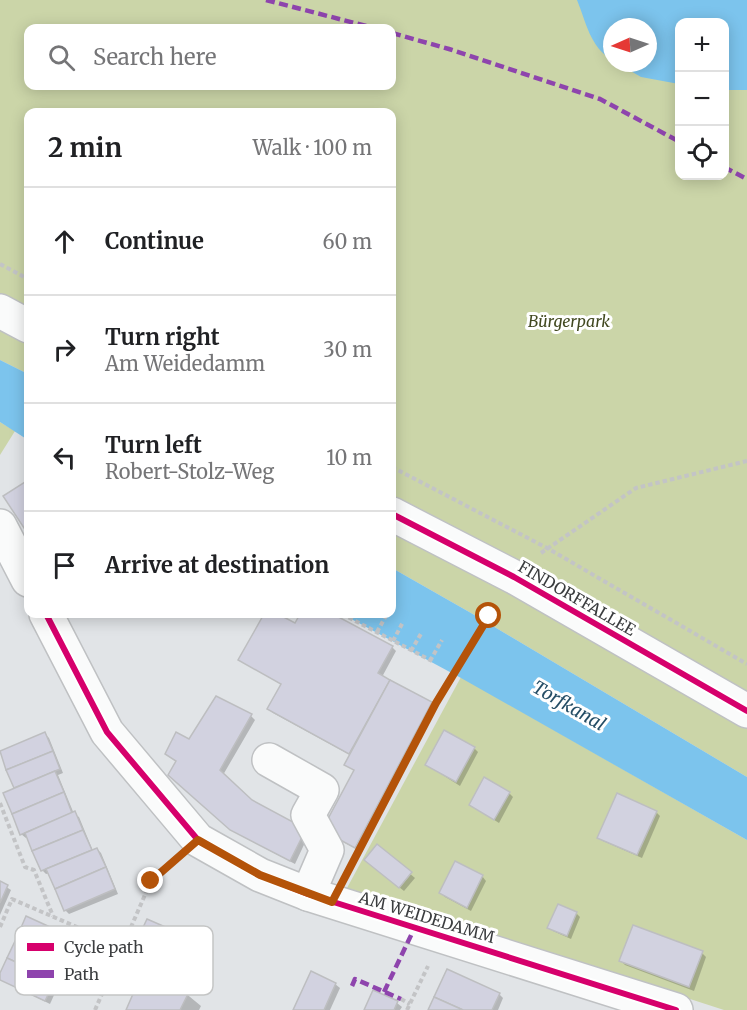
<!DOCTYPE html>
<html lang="en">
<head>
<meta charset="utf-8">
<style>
  :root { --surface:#fff; --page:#f2f2f2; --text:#202124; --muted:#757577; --line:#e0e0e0 }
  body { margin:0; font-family:Merriweather,serif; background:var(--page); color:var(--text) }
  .controls { position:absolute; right:18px; top:18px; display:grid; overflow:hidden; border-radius:12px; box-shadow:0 3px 15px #0003 }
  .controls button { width:54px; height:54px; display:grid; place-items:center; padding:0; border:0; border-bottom:2px solid var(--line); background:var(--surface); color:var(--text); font:30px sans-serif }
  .compass { position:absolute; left:603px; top:18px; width:54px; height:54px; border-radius:50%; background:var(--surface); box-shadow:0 3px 15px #0003; rotate:267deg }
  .stop { position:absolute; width:18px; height:18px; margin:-14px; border:4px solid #b45309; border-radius:50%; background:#fff }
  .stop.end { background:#b45309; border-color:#fff; box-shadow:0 2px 6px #0008 }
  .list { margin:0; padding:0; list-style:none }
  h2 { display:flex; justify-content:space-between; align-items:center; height:78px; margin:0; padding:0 24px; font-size:26px }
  h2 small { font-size:20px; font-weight:400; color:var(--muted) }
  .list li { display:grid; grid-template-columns:39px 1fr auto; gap:18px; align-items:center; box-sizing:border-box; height:108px; padding:0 24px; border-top:2px solid var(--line) }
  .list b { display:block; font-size:22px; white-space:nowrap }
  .list p { margin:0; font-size:20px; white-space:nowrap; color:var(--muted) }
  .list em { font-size:20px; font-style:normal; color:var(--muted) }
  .icon { flex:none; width:33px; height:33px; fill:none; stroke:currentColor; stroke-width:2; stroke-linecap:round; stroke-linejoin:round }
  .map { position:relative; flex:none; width:747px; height:1010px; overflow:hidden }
  .search { position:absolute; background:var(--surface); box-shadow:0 3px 15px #0003; left:24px; top:24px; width:372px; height:66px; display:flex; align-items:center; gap:15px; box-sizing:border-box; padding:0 21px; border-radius:12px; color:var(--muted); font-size:22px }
  .panel { position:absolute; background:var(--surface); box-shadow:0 3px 15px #0003; left:24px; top:108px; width:372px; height:510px; border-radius:12px }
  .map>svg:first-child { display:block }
  .green { fill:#cbd5a8; fill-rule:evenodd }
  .water { fill:#7cc4ed }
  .shadow { fill:#0003 }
  .building { fill:#d2d2e0; stroke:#bdbec0; stroke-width:1.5 }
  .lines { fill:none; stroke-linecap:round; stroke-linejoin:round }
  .minor-casing { stroke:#bfc1c3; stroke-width:36 }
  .path { stroke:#c3c4c6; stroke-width:4; stroke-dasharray:4.5 3; stroke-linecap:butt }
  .minor { stroke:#fafbfb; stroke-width:33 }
  .quiet { stroke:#8e44ad; stroke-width:4.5; stroke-dasharray:9 4.5; stroke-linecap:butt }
  .cycleway-casing { stroke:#fff; stroke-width:10 }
  .cycleway { stroke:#d6006c; stroke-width:6 }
  .route { stroke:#b45309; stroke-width:8 }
  .labels { text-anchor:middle; stroke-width:6; stroke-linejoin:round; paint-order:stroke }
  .park-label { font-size:16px; font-style:italic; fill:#424921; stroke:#fff }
  .street-label { font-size:16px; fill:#3b3d3f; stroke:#fff }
  .water-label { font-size:18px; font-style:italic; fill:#254e66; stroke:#fff }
  .key { fill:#fff; stroke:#c4c5c5; stroke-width:1.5 }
  .key-label { font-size:16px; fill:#3b3d3f }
</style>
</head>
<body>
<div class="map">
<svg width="747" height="1010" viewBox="0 0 747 1010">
  <rect width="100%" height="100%" fill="#e1e4e7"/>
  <!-- green -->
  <g class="green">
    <path d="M0 0H747V777L471 613 392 568V112H28V374L0 360ZM680 22H724V176H680ZM612 27H648V63H612ZM28 28H392V86H28Z"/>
    <polygon points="0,422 15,431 0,455"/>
    <polygon points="461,677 747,840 747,1010 724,1010 347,888"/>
  </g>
  <!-- water -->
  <g class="water">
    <path d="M577 0H747V90H725L724 22H680L679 84 641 77 617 63H648V27H612V60C590 47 586 22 577 0Z"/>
    <polygon points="0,360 28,374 28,440 0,422"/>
    <polygon points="392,568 471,613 747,777 747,840 461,678 342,614 392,614"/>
  </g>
  <!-- shadow -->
  <g class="shadow">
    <polygon points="27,482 28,483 28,531 5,497"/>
    <polygon points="265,614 275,614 295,625 302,614 330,614 392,647 396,651 382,677 431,704 436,708 360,851 328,834 355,771 346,764 350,755 273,713 269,709 282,685 240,660"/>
    <polygon points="216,698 251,716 255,720 223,775 251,802 309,834 295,864 236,833 175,779 177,762 166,754 190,741"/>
    <polygon points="45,734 49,738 63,773 58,775 74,814 79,817 93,851 97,849 101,853 118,894 69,914 65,910 50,873 46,874 42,870 28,837 26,838 21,834 16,789 0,752"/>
    <polygon points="474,748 478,752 460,786 427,765"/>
    <polygon points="509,793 513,797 499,823 471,805"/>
    <polygon points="656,812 660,816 642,858 603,841 599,837"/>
    <polygon points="377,846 415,878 404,891 370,864"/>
    <polygon points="482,876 486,881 471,911 445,897 441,893"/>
    <polygon points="0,883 11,890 0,915"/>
    <polygon points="576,913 580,917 571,939 553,931 549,927"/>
    <polygon points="26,918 73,940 77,944 50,1004 0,979"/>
    <polygon points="194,942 203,950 184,992 201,1006 199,1010 128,1010 143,975 128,964"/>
    <polygon points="702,953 706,957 694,991 625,965 621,961"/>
    <polygon points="335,984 340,988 330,1010 295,1010"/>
    <polygon points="374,992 397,1003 402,1007 400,1010 366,1010"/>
    <polygon points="499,994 503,998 498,1010 430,1010"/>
  </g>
  <!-- building -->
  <g class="building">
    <polygon points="28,480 28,534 3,496"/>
    <polygon points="264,614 278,614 295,623 300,614 333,614 393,646 378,673 390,680 349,754 267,709 281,684 238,660"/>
    <polygon points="390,680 432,702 355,848 322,830 354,770 344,765"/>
    <polygon points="216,696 252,714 220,770 252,800 306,829 290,861 230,830 168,775 176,761 165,754 176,732 189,739"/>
    <polygon points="444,730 475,747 456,782 425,765"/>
    <polygon points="45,732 53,751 6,770 0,751"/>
    <polygon points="53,751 60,769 14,788 6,770"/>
    <polygon points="55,771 64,792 12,814 3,793"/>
    <polygon points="484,777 510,792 494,820 469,805"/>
    <polygon points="64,792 72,813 20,835 12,814"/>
    <polygon points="617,793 657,811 637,855 597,838"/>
    <polygon points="75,811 83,830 32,851 25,833"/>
    <polygon points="83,830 92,850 41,871 32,851"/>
    <polygon points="377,844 412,872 399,888 364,860"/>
    <polygon points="97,848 106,867 55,889 46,869"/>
    <polygon points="455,861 483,875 467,908 439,893"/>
    <polygon points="106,867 115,889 64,911 55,889"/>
    <polygon points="0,881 8,885 0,903"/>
    <polygon points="558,904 577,912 567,936 547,928"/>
    <polygon points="26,916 74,938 65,959 17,937"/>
    <polygon points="147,919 195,940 174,986 126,964"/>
    <polygon points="633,925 703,951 689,987 619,961"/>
    <polygon points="17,937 65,959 55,980 7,958"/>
    <polygon points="7,958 55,980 45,1001 0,980 0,973"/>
    <polygon points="447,969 500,993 492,1010 463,1010 434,997"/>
    <polygon points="143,971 189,992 180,1010 126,1010"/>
    <polygon points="311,971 336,983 324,1010 293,1010"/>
    <polygon points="373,990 398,1001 394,1010 364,1010"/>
    <polygon points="434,997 463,1010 428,1010"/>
  </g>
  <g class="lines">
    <!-- minor casing -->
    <g class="minor-casing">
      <g id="minor">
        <polyline points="0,311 28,326"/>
        <polyline points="392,514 514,577 747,711"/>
        <polyline points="0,526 28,580"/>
        <polyline points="46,614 107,732 198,840 260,875 308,894 676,1010"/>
        <polyline points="269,760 322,790 308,815 327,850 308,894"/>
      </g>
    </g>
    <!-- path -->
    <g class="path">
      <polyline points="0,264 28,279"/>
      <polyline points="392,467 547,548 747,664"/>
      <polyline points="541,553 636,488 747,461"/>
      <polyline points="342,614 432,661"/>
      <polyline points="377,632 387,614"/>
      <polyline points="393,641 403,622"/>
      <polyline points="411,651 422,632"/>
      <polyline points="430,661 442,640"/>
      <polyline points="0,803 25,867 34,870 53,916"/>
      <polyline points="362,845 436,703 496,606"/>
      <polyline points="0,927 12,899 123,947"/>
      <polyline points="401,999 410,1004"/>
      <polyline points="95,1010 151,881 173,862"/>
      <polyline points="407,1010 428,966"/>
    </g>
    <!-- minor -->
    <use href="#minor" class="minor"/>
    <!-- quiet -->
    <g class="quiet">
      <polyline points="266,0 374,28"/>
      <polyline points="392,33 449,49 600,99 680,142"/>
      <polyline points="724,167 747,179"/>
      <polyline points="352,986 355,979 401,999"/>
      <polyline points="384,992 415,927"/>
    </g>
    <!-- cycleway casing -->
    <g class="cycleway-casing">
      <g id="cycleway">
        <polyline points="392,514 514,577 747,711"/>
        <polyline points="46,614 107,732 198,840 260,875 308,894 676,1010"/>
      </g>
    </g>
    <!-- cycleway -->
    <use href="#cycleway" class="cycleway"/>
  </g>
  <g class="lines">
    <!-- route -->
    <polyline class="route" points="151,881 198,840 260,875 332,902 436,703 489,616"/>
  </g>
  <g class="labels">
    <!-- park labels -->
    <g class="park-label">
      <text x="569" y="327">Bürgerpark</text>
    </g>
    <!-- street labels -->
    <g class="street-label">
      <text transform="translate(577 598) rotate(30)" y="6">FINDORFFALLEE</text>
      <text transform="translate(427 917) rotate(17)" y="6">AM WEIDEDAMM</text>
    </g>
    <!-- water labels -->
    <g class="water-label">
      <text transform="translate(569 706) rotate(30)" y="6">Torfkanal</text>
    </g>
  </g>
  <!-- legend -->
  <rect x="15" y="926" width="198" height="69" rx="9" class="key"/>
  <rect x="27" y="943" width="27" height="8" fill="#d6006c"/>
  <rect x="27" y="970" width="27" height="8" fill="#8e44ad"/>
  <g class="key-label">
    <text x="64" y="953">Cycle path</text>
    <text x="64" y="980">Path</text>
  </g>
</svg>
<div class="controls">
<button>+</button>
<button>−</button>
<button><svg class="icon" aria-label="locate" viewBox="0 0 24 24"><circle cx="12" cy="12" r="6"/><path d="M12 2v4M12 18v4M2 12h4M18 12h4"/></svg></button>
</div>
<svg class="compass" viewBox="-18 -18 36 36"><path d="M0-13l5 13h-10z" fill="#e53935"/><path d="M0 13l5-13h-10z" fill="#757577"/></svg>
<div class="stop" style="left:489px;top:616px"></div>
<div class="stop end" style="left:151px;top:881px"></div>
<div class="search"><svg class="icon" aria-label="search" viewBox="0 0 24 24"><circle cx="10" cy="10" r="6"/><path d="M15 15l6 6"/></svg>Search here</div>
<section class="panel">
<h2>2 min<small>Walk · 100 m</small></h2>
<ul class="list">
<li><svg class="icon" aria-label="ahead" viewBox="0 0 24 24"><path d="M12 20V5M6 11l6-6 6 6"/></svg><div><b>Continue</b></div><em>60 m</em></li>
<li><svg class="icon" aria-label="right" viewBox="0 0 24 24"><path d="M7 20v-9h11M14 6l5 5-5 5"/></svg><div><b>Turn right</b><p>Am Weidedamm</p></div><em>30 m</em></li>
<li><svg class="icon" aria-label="left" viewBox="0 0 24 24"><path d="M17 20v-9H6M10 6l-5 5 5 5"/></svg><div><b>Turn left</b><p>Robert-Stolz-Weg</p></div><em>10 m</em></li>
<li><svg class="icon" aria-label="arrive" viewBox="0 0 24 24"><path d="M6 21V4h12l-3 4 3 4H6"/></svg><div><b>Arrive at destination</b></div></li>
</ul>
</section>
</div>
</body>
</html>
